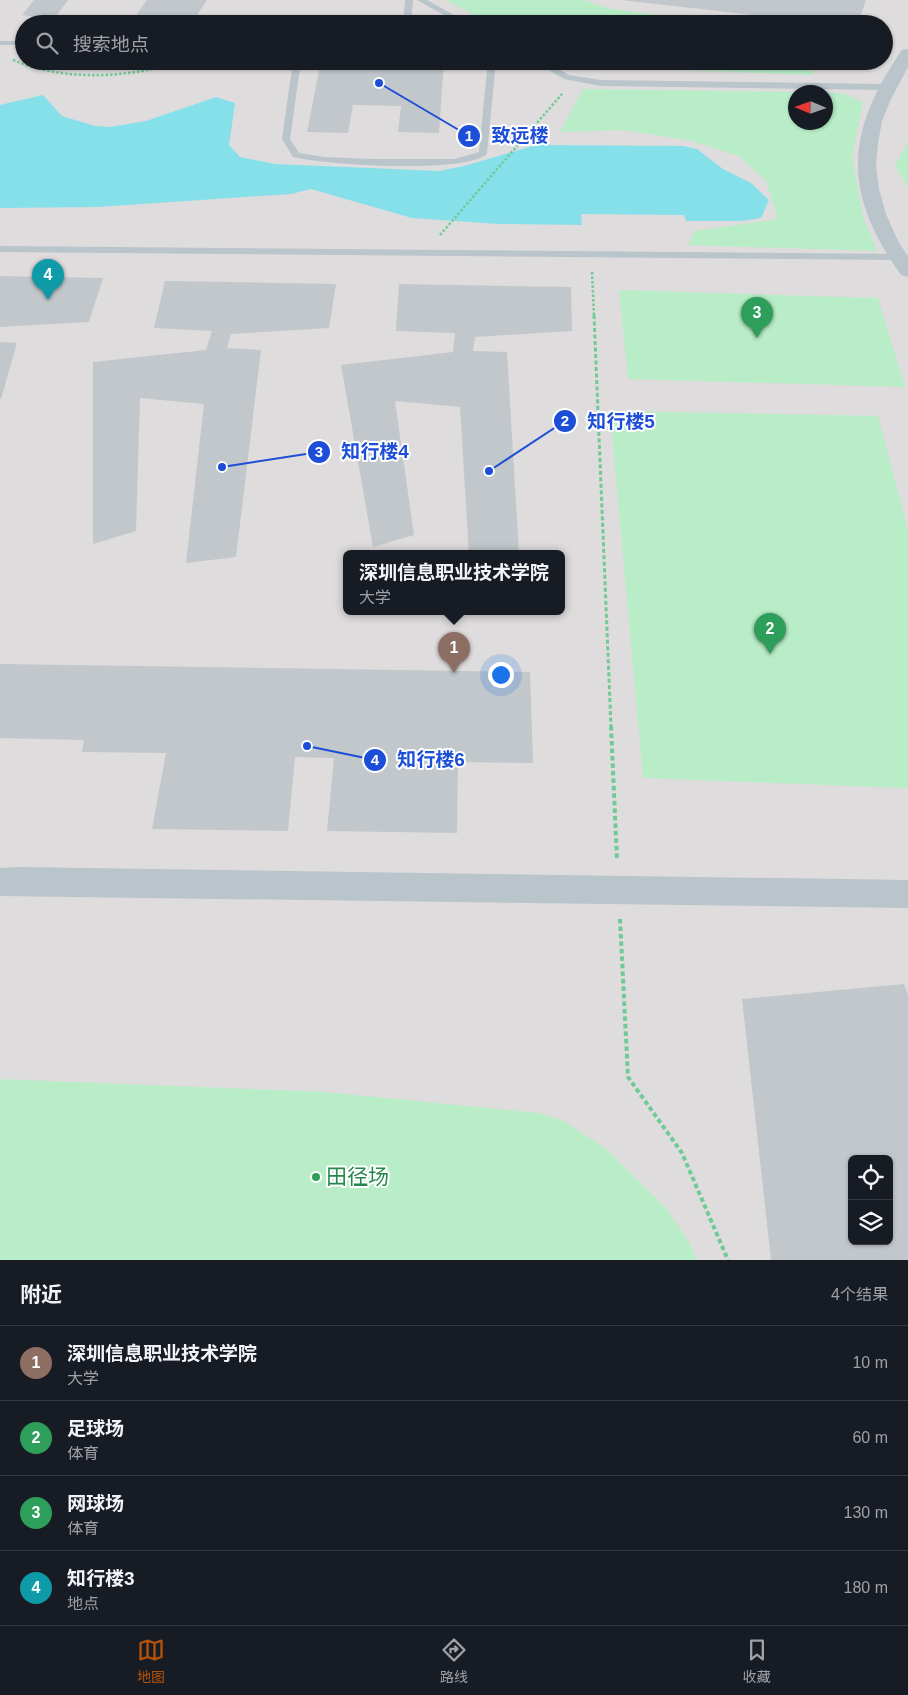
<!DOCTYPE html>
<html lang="zh">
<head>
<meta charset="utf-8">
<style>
  :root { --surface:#171b24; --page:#20242c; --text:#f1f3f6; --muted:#9ea1a6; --line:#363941; --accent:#b45309 }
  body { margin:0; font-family:Arial,"Noto Sans SC",sans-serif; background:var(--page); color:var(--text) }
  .controls { position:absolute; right:15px; bottom:15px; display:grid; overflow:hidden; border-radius:8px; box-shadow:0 1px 4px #0004 }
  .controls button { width:45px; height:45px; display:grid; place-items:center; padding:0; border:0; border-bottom:1px solid var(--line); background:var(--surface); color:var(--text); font:25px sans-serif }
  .compass { position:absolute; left:788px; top:85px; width:45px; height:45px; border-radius:50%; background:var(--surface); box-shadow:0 1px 4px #0004; rotate:272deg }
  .you { position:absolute; left:500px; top:674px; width:18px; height:18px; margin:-12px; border:4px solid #fff; border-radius:50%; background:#1a73e8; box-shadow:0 0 0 8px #1a73e833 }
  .badge { display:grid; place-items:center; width:32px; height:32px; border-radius:50%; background:var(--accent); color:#fff; font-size:16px; font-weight:700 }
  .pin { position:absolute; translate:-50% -41px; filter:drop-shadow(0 1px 2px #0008) }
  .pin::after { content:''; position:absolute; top:26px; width:18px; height:15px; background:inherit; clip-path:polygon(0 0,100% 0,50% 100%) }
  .popup { position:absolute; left:343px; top:550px; width:222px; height:65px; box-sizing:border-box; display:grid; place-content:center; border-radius:8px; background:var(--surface); filter:drop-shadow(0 1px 4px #0005); font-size:16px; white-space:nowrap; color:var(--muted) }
  .popup b { font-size:19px; color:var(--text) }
  .popup::after { content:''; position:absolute; left:50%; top:100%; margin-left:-10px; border:10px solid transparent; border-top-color:var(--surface) }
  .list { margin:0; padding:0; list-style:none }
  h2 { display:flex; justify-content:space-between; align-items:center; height:65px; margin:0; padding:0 20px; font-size:21px }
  h2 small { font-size:16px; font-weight:400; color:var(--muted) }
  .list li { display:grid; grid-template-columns:32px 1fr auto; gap:15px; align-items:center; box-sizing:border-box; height:75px; padding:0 20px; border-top:1px solid var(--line) }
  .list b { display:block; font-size:19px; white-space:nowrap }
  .list p { margin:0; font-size:16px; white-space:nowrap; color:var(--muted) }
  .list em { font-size:16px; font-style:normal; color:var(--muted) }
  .icon { flex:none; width:28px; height:28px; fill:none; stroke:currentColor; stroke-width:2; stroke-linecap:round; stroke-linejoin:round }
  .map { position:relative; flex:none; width:908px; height:1260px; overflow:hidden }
  .search { position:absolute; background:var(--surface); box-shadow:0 1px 4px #0004; left:15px; right:15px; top:15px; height:55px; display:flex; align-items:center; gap:12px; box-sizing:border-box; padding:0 18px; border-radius:28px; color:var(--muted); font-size:19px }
  .sheet { height:365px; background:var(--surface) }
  nav { display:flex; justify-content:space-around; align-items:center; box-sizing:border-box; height:70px; border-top:1px solid var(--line); background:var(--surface); font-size:14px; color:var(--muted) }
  nav a { display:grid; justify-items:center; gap:2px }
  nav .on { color:var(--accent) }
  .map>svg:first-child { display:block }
  .education { fill:#dfdcdd; fill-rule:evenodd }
  .green { fill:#b8edc7 }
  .water { fill:#85e0ea }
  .building { fill:#c2c7cb; fill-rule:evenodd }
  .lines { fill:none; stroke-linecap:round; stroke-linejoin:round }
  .path-far2 { stroke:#70ca94; stroke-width:2.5; stroke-dasharray:2.5 2; stroke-linecap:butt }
  .path-far1 { stroke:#70ca94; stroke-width:3; stroke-dasharray:4 2.5; stroke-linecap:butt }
  .path { stroke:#70ca94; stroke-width:4; stroke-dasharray:4.5 3; stroke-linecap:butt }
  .service { fill:#b9c4cb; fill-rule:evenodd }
  .minor { fill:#b9c4cb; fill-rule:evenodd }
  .leisure-dot { fill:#2e9e5b; stroke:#fff; stroke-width:2 }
  .labels { text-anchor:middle; stroke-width:4; stroke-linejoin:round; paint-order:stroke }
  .near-leisure-label { font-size:21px; fill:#27864d; stroke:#fff; text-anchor:start }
  .leader { fill:none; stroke:#1d4ed8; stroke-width:2 }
  .callout-dot { fill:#1d4ed8; stroke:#fff; stroke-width:2 }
  .mark-label { font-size:15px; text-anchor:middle; font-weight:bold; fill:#fff }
  .callout-label { font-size:19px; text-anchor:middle; font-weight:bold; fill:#1d4ed8; stroke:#fff; stroke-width:4; stroke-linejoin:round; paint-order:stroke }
</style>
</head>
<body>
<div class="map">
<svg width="908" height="1260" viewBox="0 0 908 1260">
  <rect width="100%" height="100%" fill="#eeebeb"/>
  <!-- education -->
  <path class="education" d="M0 0H908V141L895 166 908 188V1260H0ZM24 24H884V61H24ZM796 92H826V122H796ZM346 554H562V612H346ZM852 1159H889V1241H852Z"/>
  <!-- green -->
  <g class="green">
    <polygon points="446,0 584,0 607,8 727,24 491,24"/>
    <polygon points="580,61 813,61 813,75 597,67"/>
    <polygon points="583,89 798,92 796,92 796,122 826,122 826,93 842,93 863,102 852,157 863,217 877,251 688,245 695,231 778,219 766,181 739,156 692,141 624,130 560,132"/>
    <polygon points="908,141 908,188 895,166"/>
    <polygon points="619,290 878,298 905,387 628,379"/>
    <polygon points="610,411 878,416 908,531 908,788 643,778"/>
    <polygon points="0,1079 325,1092 539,1113 564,1121 606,1149 666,1208 689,1242 697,1260 0,1260"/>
  </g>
  <!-- water -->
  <polygon class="water" points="43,95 62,116 95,126 110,127 146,121 216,97 235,103 229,145 240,157 275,164 439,171 464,166 536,145 683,146 697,149 723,169 751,183 769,200 761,218 741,221 686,221 684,215 581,214 582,225 499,224 412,218 311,189 291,194 98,207 0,208 0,105"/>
  <!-- building -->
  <g class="building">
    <polygon points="34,0 68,0 54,19 22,15"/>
    <polygon points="147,0 207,0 191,24 130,24"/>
    <polygon points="621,0 866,0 858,24 833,24"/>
    <polygon points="321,61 444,61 439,133 398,132 401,106 353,105 348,133 307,132"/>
    <polygon points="0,276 103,278 89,322 0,327"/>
    <polygon points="165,281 336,284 329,328 231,334 227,348 261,350 236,557 186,563 204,404 140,398 136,531 93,544 93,362 206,350 212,331 154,328"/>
    <polygon points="399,284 571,287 572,331 475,337 473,351 507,352 519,554 469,554 460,407 395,401 414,535 373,547 341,365 453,352 455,333 396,331"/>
    <polygon points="0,342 17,343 1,399 0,399"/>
    <polygon points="0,664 530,672 533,763 458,762 457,833 327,831 334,758 295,757 288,831 152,829 166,753 82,752 84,740 0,738"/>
    <path d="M904 984 908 995V1260H771L742 999ZM852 1159H889V1241H852Z"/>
  </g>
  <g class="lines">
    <!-- path-far2 -->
    <g class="path-far2">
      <path d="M13 60C65 82 131 78 183 61"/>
      <polyline points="832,61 834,69"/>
      <polyline points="440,235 562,94"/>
      <polyline points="592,272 594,316"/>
    </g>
    <!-- path-far1 -->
    <polyline class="path-far1" points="594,315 611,727"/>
    <!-- path -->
    <g class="path">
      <polyline points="611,726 617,860"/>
      <polyline points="620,919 628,1077 682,1153 728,1260"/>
    </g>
    <!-- service -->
    <g class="service">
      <polygon points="405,0 413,0 411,24 403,24"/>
      <polygon points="417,0 427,0 470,24 460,24"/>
      <rect x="0" y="41" width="24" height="4"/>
      <path d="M293 61H301L290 139 299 153 324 157 372 159H455L479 152 488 61H496L487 154C463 174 326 165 293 157L282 139Z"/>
      <polygon points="533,61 544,61 569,75 601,80 886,84 890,87 886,90 601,86 564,79"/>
      <polygon points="0,246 900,254 905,257 900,260 0,252"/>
    </g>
    <!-- minor -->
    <g class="minor">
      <path d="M908 49V67L891 99 882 121 878 143 876 166 879 189 886 214 899 243 908 256V277L901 275C842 192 845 133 902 50Z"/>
      <polygon points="19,867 908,880 908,908 0,896 0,868"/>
    </g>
  </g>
  <!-- markers -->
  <circle class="leisure-dot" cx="316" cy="1177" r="5"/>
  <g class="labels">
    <!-- near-leisure labels -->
    <g class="near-leisure-label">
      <text x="326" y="1184">田径场</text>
    </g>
  </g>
  <!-- callouts -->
  <path class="leader" d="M379 83L469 136M489 471L565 421M222 467L319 452M307 746L375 760"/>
  <g class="callout-dot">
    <circle cx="379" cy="83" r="5"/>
    <circle cx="489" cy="471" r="5"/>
    <circle cx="222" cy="467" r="5"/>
    <circle cx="307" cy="746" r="5"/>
    <circle cx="469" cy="136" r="12"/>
    <circle cx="565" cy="421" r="12"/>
    <circle cx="319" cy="452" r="12"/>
    <circle cx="375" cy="760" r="12"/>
  </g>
  <g class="mark-label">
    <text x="469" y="141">1</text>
    <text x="565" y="426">2</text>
    <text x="319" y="457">3</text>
    <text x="375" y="765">4</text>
  </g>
  <g class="callout-label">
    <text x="520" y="142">致远楼</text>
    <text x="621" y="428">知行楼5</text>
    <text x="375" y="458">知行楼4</text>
    <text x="431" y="766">知行楼6</text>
  </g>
</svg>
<div class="controls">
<button><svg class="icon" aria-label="locate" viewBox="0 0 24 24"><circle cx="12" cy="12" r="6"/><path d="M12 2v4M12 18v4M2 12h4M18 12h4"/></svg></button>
<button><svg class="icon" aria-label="layers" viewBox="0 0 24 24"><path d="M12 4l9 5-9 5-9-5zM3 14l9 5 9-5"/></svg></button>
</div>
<svg class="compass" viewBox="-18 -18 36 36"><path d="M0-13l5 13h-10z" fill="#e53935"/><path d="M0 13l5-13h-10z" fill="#9ea1a6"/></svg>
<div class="you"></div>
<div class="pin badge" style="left:454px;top:673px;background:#8d6e63">1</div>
<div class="popup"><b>深圳信息职业技术学院</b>大学</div>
<div class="pin badge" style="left:770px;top:654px;background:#2e9e5b">2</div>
<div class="pin badge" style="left:757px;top:338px;background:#2e9e5b">3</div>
<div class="pin badge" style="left:48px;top:300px;background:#0f9aa8">4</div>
<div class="search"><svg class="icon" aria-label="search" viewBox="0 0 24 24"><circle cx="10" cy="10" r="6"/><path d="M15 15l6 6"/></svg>搜索地点</div>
</div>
<section class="sheet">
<h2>附近<small>4个结果</small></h2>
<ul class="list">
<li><span class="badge" style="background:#8d6e63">1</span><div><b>深圳信息职业技术学院</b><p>大学</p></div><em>10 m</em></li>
<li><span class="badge" style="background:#2e9e5b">2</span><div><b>足球场</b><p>体育</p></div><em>60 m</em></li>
<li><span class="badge" style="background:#2e9e5b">3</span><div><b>网球场</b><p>体育</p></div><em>130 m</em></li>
<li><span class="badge" style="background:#0f9aa8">4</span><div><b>知行楼3</b><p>地点</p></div><em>180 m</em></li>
</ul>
</section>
<nav>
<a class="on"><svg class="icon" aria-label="map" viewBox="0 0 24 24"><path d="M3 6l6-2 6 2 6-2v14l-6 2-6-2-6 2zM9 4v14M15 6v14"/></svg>地图</a>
<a><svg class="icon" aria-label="directions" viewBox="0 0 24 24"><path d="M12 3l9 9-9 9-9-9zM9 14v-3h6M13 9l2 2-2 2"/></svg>路线</a>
<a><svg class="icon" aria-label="saved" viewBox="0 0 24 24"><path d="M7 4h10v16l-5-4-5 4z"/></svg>收藏</a>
</nav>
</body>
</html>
